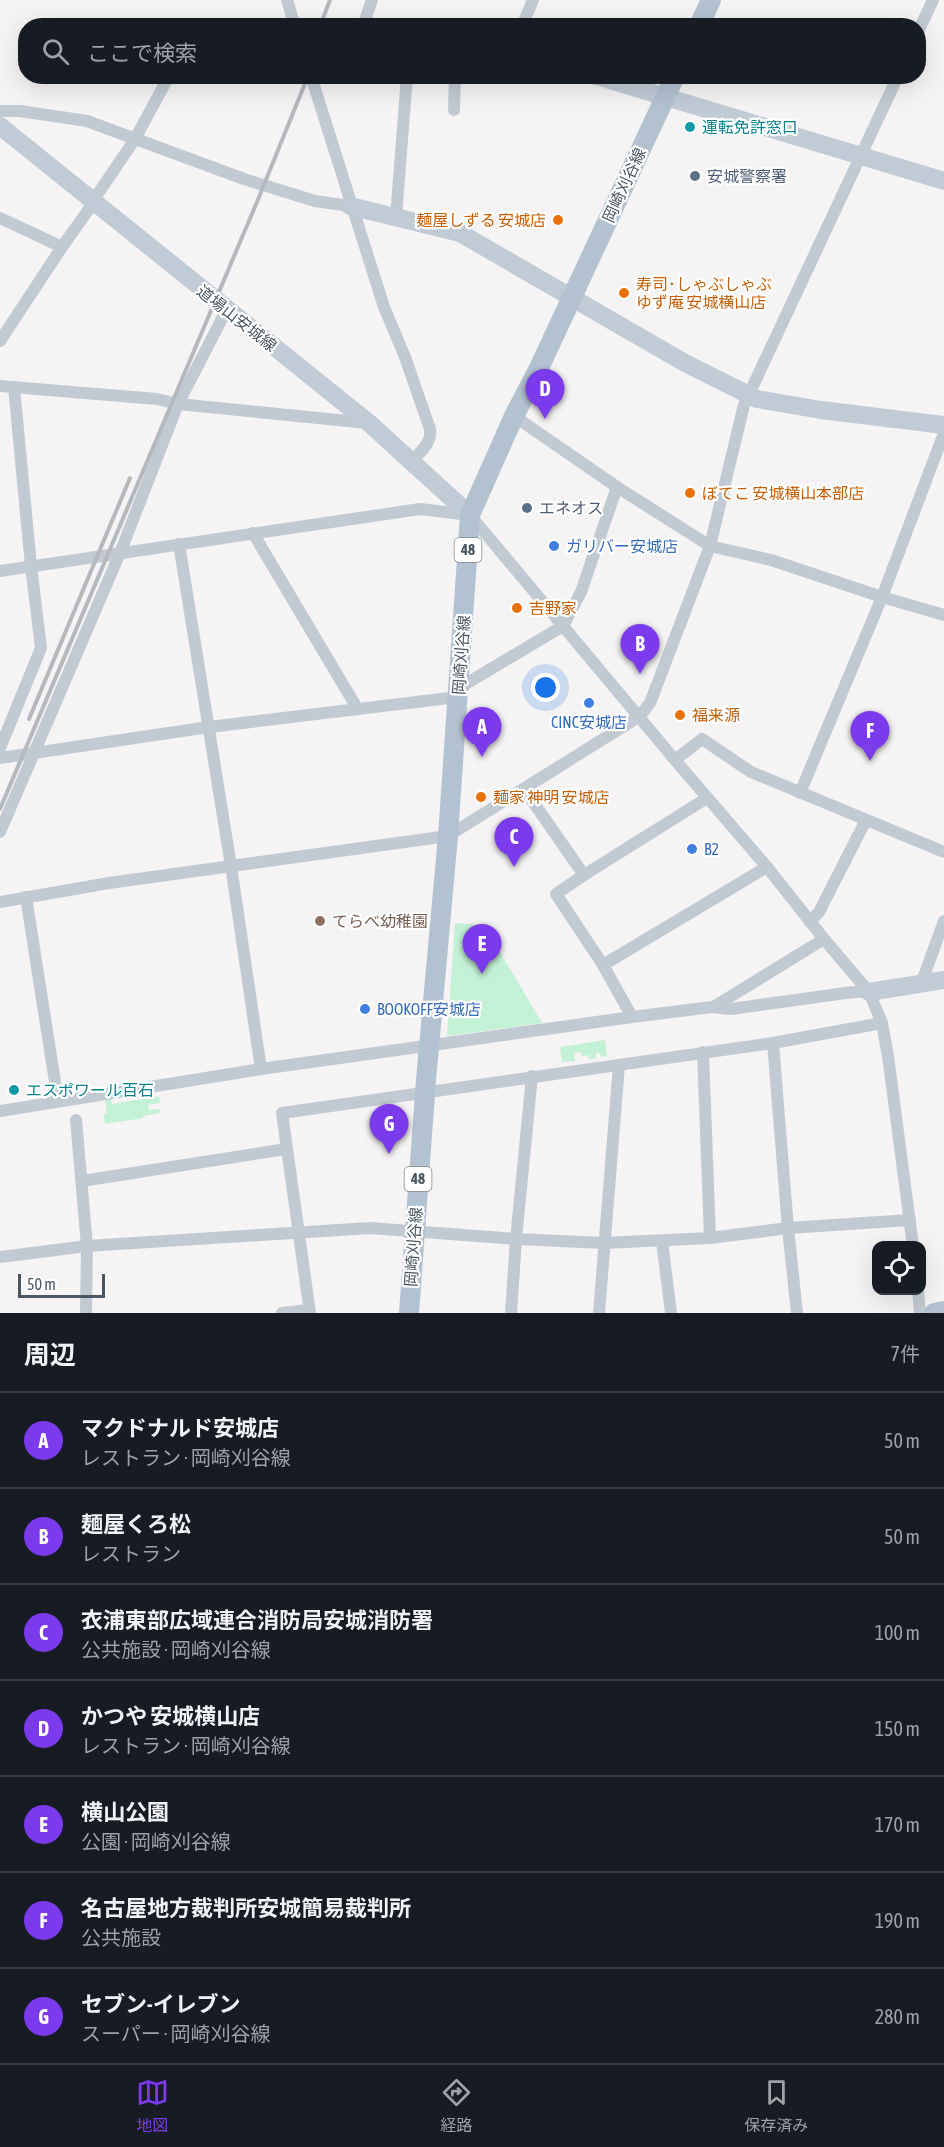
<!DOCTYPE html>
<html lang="ja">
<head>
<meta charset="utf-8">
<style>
  :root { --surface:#171b24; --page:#242831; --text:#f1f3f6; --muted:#9ea1a6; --line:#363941; --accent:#7c3aed }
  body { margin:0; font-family:"Asap Condensed","Noto Sans JP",sans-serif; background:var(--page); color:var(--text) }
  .controls { position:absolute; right:18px; bottom:18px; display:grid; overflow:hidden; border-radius:12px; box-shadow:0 6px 24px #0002 }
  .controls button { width:54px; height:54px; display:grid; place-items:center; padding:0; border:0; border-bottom:2px solid var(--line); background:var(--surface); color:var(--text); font:30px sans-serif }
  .scale { position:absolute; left:18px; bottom:15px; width:87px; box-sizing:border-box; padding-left:6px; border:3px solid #4a5661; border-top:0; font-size:16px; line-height:21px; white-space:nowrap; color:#4a5661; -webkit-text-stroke:4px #fff; paint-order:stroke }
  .you { position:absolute; left:546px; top:688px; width:21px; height:21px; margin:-15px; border:4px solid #fff; border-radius:50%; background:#1a73e8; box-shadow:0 0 0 9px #1a73e833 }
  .badge { display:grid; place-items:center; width:39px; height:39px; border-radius:50%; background:var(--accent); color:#fff; font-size:20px; font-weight:700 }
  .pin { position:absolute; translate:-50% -50px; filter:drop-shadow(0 2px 3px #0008) }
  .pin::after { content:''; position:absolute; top:32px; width:21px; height:18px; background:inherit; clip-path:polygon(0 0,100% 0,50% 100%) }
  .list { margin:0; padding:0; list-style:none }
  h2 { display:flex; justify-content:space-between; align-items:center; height:78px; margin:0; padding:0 24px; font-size:26px }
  h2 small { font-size:20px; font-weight:400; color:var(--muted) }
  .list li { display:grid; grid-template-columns:39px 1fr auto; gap:18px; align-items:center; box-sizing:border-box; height:96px; padding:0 24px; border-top:2px solid var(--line) }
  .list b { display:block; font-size:22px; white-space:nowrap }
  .list p { margin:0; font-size:20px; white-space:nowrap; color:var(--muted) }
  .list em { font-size:20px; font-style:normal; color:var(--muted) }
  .icon { flex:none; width:33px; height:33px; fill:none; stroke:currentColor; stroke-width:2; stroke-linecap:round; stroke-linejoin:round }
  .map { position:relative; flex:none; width:944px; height:1313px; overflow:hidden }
  .search { position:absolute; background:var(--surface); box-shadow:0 6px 24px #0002; left:18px; right:18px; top:18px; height:66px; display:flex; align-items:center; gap:15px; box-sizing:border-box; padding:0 21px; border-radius:24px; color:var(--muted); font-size:22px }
  .sheet { height:750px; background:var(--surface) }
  nav { display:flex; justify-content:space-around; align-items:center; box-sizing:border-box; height:84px; border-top:2px solid var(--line); background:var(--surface); font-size:16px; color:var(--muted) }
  nav a { display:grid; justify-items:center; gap:3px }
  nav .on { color:var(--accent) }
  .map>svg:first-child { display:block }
  .green { fill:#c3f1d5 }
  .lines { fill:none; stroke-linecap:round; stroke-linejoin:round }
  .street { stroke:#c1cad2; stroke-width:12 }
  .secondary { stroke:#c1cbd6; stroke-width:18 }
  .primary { stroke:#b3c2d1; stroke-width:20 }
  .rail { stroke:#b5b8bd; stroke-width:4 }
  .culture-dot { fill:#0f9aa8; stroke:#fff; stroke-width:2 }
  .service-dot { fill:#5c6f8a; stroke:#fff; stroke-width:2 }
  .food-dot { fill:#e8710a; stroke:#fff; stroke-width:2 }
  .shop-dot { fill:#3f7fe0; stroke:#fff; stroke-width:2 }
  .education-dot { fill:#8d6e63; stroke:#fff; stroke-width:2 }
  .labels { text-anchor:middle; stroke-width:4.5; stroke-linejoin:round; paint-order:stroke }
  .shield { fill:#fff; stroke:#808990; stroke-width:1.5 }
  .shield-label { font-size:15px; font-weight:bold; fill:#4a5661 }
  .culture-label { font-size:16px; fill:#0d838f; stroke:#fff; text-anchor:start }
  .service-label { font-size:16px; fill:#4e5e75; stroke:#fff; text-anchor:start }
  .street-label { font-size:16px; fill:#4a5661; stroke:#fff }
  .food-label { font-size:16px; fill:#c56008; stroke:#fff; text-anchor:start }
  .shop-label { font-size:16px; fill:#366cbe; stroke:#fff; text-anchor:start }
  .education-label { font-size:16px; fill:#785e54; stroke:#fff; text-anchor:start }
</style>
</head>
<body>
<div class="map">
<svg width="944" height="1313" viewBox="0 0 944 1313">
  <rect width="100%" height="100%" fill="#f5f3f3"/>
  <!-- green -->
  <g class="green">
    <polygon points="455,923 484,925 542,1023 447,1036"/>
    <polygon points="605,1040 607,1056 601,1057 600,1053 596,1053 596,1058 589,1060 588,1055 582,1056 581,1052 574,1053 575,1061 562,1062 560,1047"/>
    <polygon points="159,1096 160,1103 148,1105 149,1110 160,1109 160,1113 143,1116 143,1118 105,1124 104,1114 107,1113 105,1100 111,1099 112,1104"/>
  </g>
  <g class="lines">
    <!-- street -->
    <g class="street">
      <polyline points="287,0 295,26"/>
      <polyline points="363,26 372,0"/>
      <polyline points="522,26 533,0"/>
      <polyline points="918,32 933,0"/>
      <path d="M311 76 384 307 405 357 430 429C432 443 421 451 412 461"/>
      <polyline points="454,110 455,76"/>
      <polyline points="0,111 20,111 87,121 244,179 315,201 350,206"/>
      <polyline points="93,201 135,139 169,76"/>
      <polyline points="396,217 407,76"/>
      <polyline points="0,218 62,247"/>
      <polyline points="0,341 62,247 94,202"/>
      <polyline points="0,386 157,399 178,404 368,423"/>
      <polyline points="514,416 617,487 710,546 771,560 882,597 944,615"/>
      <polyline points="253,533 357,708"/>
      <polyline points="179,544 231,866 261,1069"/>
      <polyline points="0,571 420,509 470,515 675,760 767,867 824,939 869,992 882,1023 888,1056 913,1246"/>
      <polyline points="459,688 563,626 581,592 617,487"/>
      <polyline points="0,748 41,648 31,566 14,387"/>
      <polyline points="0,758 209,727 458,697"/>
      <polyline points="675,760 702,739 751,772 944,852"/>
      <polyline points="524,789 584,875 556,894 603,965 632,1017"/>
      <polyline points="800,793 882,597 944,433"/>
      <polyline points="0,832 120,553 178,404 227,309"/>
      <polyline points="584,875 707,798"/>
      <polyline points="26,897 58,1101"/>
      <polyline points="0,902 109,883 448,836 640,716 650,703 710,546 744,405 898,76"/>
      <polyline points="810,922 819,912 866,820"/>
      <polyline points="603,965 767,867"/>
      <polyline points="921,984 944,921"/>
      <polyline points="715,1006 824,939"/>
      <polyline points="773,1043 788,1228 797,1313"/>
      <polyline points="703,1052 710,1238"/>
      <polyline points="0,1111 261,1069 632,1017 712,1007 731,1009 853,992 869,992"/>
      <polyline points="76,1120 87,1246 86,1313"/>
      <polyline points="82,1181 286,1149"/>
      <polyline points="662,1241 671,1313"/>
      <polyline points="0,1257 87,1246 370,1228 516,1239 604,1243 710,1238 788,1228 910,1220"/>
      <polyline points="918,1290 920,1313"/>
      <polyline points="282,1313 309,1310"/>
      <polyline points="310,1313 282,1113 773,1043 882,1023"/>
      <polyline points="511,1313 516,1239 532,1076"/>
      <polyline points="599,1313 619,1065"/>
    </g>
    <!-- secondary -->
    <g class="secondary">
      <polyline points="596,76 944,181"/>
      <polyline points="0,126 369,423 470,515"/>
      <polyline points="350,206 460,233 685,363 757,399 821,410 944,425"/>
      <polyline points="869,992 944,980"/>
    </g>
    <!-- primary -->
    <g class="primary">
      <polyline points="699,26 711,0"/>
      <polyline points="409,1313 426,1080 448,836 470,515 514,416 539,368 675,76"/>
      <polyline points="934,1313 944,1311"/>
    </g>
    <!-- rail -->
    <g class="rail">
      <polyline points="320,26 330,0"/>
      <polyline points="29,719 130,478"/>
      <polyline points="0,809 257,202 308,76"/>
    </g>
  </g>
  <!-- markers -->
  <g class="culture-dot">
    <circle cx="690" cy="127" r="6"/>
    <circle cx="14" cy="1090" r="6"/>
  </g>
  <g class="service-dot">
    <circle cx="695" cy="176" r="6"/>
    <circle cx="527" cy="508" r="6"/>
  </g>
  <g class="food-dot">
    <circle cx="558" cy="220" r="6"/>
    <circle cx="624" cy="293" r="6"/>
    <circle cx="690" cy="493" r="6"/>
    <circle cx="517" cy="608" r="6"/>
    <circle cx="680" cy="715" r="6"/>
    <circle cx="481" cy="797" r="6"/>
  </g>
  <g class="shop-dot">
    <circle cx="554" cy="546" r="6"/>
    <circle cx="589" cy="703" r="6"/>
    <circle cx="692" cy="849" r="6"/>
    <circle cx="365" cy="1009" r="6"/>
  </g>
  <circle class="education-dot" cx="320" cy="921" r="6"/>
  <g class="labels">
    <!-- shield labels -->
    <g class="shield">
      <rect x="454.5" y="538" width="27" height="24" rx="4.5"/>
      <rect x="404.5" y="1167" width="27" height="24" rx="4.5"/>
    </g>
    <g class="shield-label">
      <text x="468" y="555">48</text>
      <text x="418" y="1184">48</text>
    </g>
    <!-- culture labels -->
    <g class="culture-label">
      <text x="702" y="133">運転免許窓口</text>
      <text x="26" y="1096">エスポワール百石</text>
    </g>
    <!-- service labels -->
    <g class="service-label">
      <text x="707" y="182">安城警察署</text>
      <text x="539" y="514">エネオス</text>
    </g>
    <!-- street labels -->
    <g class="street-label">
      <text transform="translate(624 185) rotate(-65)" y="6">岡崎刈谷線</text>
      <text transform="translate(237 318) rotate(38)" y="6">道場山安城線</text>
      <text transform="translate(461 655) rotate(-86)" y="6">岡崎刈谷線</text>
      <text transform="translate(413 1247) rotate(-86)" y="6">岡崎刈谷線</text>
    </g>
    <!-- food labels -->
    <g class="food-label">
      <text x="546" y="226" text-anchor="end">麺屋しずる 安城店</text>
      <text x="636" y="290">寿司･しゃぶしゃぶ<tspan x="636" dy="18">ゆず庵 安城横山店</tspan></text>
      <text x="702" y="499">ぼてこ 安城横山本部店</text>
      <text x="529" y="614">吉野家</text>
      <text x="692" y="721">福来源</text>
      <text x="493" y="803">麺家 神明 安城店</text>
    </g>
    <!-- shop labels -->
    <g class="shop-label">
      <text x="566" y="552">ガリバー安城店</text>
      <text x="589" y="728" text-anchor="middle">CINC安城店</text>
      <text x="704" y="855">B2</text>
      <text x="377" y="1015">BOOKOFF安城店</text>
    </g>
    <!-- education labels -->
    <g class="education-label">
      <text x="332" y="927">てらべ幼稚園</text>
    </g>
  </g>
</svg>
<div class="controls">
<button><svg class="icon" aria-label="locate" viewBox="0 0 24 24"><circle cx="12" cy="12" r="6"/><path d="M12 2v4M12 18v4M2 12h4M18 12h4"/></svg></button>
</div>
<div class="scale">50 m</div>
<div class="you"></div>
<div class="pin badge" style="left:482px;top:757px">A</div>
<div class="pin badge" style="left:640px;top:674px">B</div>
<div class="pin badge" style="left:514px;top:867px">C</div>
<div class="pin badge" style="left:545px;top:419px">D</div>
<div class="pin badge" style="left:482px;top:974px">E</div>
<div class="pin badge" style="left:870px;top:761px">F</div>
<div class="pin badge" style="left:389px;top:1154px">G</div>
<div class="search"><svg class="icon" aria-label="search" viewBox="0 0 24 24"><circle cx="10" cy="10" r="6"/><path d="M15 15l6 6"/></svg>ここで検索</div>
</div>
<section class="sheet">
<h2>周辺<small>7件</small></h2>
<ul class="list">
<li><span class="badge">A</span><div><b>マクドナルド安城店</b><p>レストラン · 岡崎刈谷線</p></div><em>50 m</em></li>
<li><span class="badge">B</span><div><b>麺屋くろ松</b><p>レストラン</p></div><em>50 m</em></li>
<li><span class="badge">C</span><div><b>衣浦東部広域連合消防局安城消防署</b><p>公共施設 · 岡崎刈谷線</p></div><em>100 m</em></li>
<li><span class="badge">D</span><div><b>かつや 安城横山店</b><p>レストラン · 岡崎刈谷線</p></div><em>150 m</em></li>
<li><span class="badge">E</span><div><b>横山公園</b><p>公園 · 岡崎刈谷線</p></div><em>170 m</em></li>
<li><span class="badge">F</span><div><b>名古屋地方裁判所安城簡易裁判所</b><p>公共施設</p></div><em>190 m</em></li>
<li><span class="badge">G</span><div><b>セブン-イレブン</b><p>スーパー · 岡崎刈谷線</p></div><em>280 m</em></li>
</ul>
</section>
<nav>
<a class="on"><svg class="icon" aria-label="map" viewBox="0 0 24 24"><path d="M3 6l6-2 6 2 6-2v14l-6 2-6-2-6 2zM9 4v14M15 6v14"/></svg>地図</a>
<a><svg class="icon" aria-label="directions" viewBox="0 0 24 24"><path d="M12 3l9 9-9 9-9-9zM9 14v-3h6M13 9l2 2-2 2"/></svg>経路</a>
<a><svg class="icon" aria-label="saved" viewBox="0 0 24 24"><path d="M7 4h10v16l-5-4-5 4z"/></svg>保存済み</a>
</nav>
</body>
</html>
